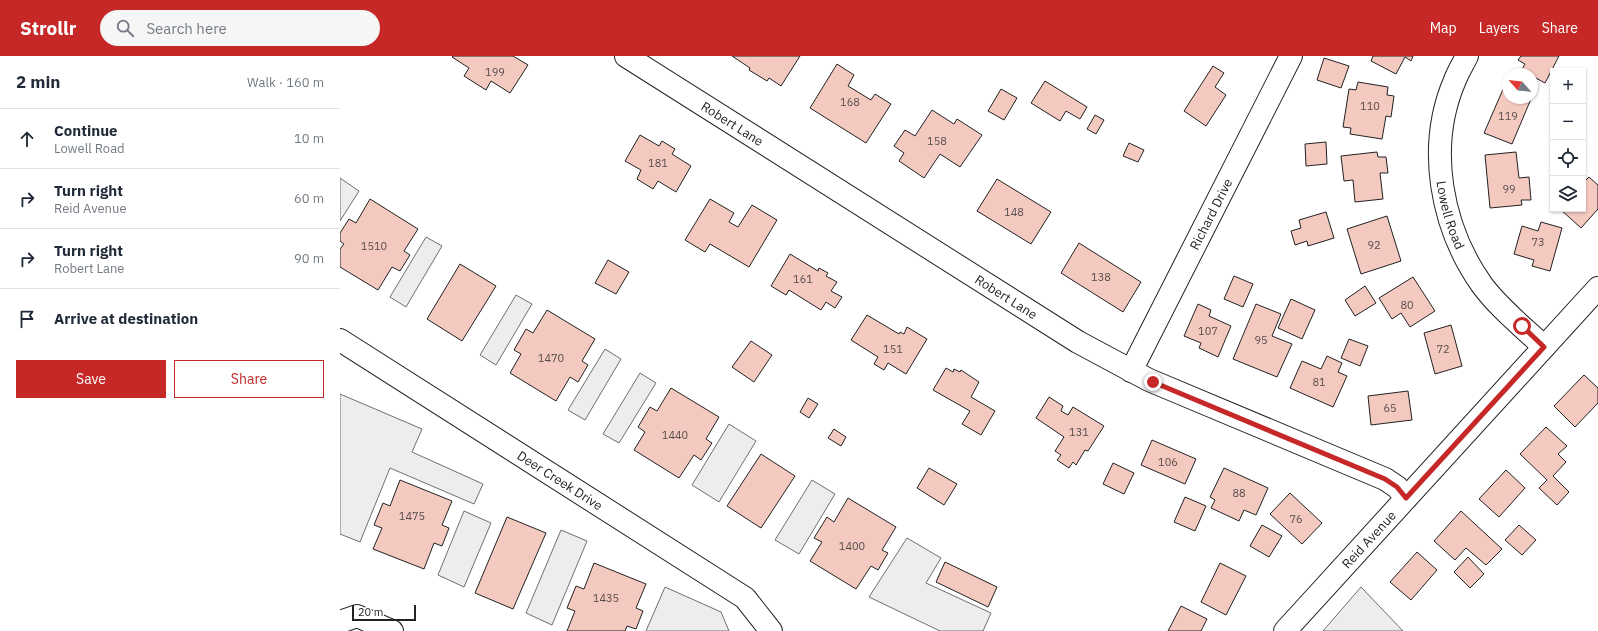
<!DOCTYPE html>
<html lang="en">
<head>
<meta charset="utf-8">
<style>
  :root { --surface:#fff; --page:#f6f6f7; --text:#1f2937; --muted:#747a83; --line:#e0e1e3; --accent:#c62828 }
  body { margin:0; font-family:"IBM Plex Sans",sans-serif; background:var(--page); color:var(--text) }
  .controls { position:absolute; right:12px; top:12px; display:grid; overflow:hidden; border-radius:0px; box-shadow:0 1px 3px #0004 }
  .controls button { width:36px; height:36px; display:grid; place-items:center; padding:0; border:0; border-bottom:1px solid var(--line); background:var(--surface); color:var(--text); font:20px sans-serif }
  .compass { position:absolute; left:1162px; top:12px; width:36px; height:36px; border-radius:50%; background:var(--surface); box-shadow:0 1px 3px #0004; rotate:297deg }
  .scale { position:absolute; left:12px; bottom:10px; width:64px; box-sizing:border-box; padding-left:4px; border:2px solid #222; border-top:0; font-size:11px; line-height:14px; white-space:nowrap; color:#222; -webkit-text-stroke:3px #fff; paint-order:stroke }
  .stop { position:absolute; width:12px; height:12px; margin:-9px; border:3px solid #c62828; border-radius:50%; background:#fff }
  .stop.end { background:#c62828; border-color:#fff; box-shadow:0 1px 4px #0008 }
  .list { margin:0; padding:0; list-style:none }
  h2 { display:flex; justify-content:space-between; align-items:center; height:52px; margin:0; padding:0 16px; font-size:17px }
  h2 small { font-size:13px; font-weight:400; color:var(--muted) }
  .list li { display:grid; grid-template-columns:26px 1fr auto; gap:12px; align-items:center; box-sizing:border-box; height:60px; padding:0 16px; border-top:1px solid var(--line) }
  .list b { display:block; font-size:15px; white-space:nowrap }
  .list p { margin:0; font-size:13px; white-space:nowrap; color:var(--muted) }
  .list em { font-size:13px; font-style:normal; color:var(--muted) }
  .actions { display:flex; gap:8px; padding:12px 16px }
  .actions a { flex:1; padding:9px 0; border:1px solid var(--accent); border-radius:0px; text-align:center; font-size:14px; color:var(--accent) }
  .actions .main { background:var(--accent); color:#fff }
  .icon { flex:none; width:22px; height:22px; fill:none; stroke:currentColor; stroke-width:2; stroke-linecap:round; stroke-linejoin:round }
  .map { position:relative; flex:none; width:1258px; height:575px; overflow:hidden }
  header { display:flex; align-items:center; gap:24px; box-sizing:border-box; height:56px; padding:0 20px; background:var(--accent); color:#fff }
  header strong { font-size:19px }
  nav { display:flex; gap:22px; margin-inline-start:auto; font-size:14px }
  .search { width:280px; height:36px; background:var(--page); display:flex; align-items:center; gap:10px; box-sizing:border-box; padding:0 14px; border-radius:22px; color:var(--muted); font-size:15px }
  main { display:flex }
  aside { flex:1; background:var(--surface) }
  .map>svg:first-child { display:block }
  .parking { fill:#ededed; stroke:#6f6f6f }
  .building { fill:#f3c9c0; stroke:#222 }
  .lines { fill:none; stroke-linecap:round; stroke-linejoin:round }
  .minor-casing { stroke:#222; stroke-width:24 }
  .minor { stroke:#fff; stroke-width:22 }
  .route { stroke:#c62828; stroke-width:5 }
  .labels { text-anchor:middle; stroke-width:3; stroke-linejoin:round; paint-order:stroke }
  .number-label { font-size:11px; fill:#564c4a }
  .street-label { font-size:13px; fill:#222; stroke:#fff }
</style>
</head>
<body>
<header>
<strong>Strollr</strong>
<div class="search"><svg class="icon" aria-label="search" viewBox="0 0 24 24"><circle cx="10" cy="10" r="6"/><path d="M15 15l6 6"/></svg>Search here</div>
<nav><a>Map</a><a>Layers</a><a>Share</a></nav>
</header>
<main>
<aside>
<h2>2 min<small>Walk · 160 m</small></h2>
<ul class="list">
<li><svg class="icon" aria-label="ahead" viewBox="0 0 24 24"><path d="M12 20V5M6 11l6-6 6 6"/></svg><div><b>Continue</b><p>Lowell Road</p></div><em>10 m</em></li>
<li><svg class="icon" aria-label="right" viewBox="0 0 24 24"><path d="M7 20v-9h11M14 6l5 5-5 5"/></svg><div><b>Turn right</b><p>Reid Avenue</p></div><em>60 m</em></li>
<li><svg class="icon" aria-label="right" viewBox="0 0 24 24"><path d="M7 20v-9h11M14 6l5 5-5 5"/></svg><div><b>Turn right</b><p>Robert Lane</p></div><em>90 m</em></li>
<li><svg class="icon" aria-label="arrive" viewBox="0 0 24 24"><path d="M6 21V4h12l-3 4 3 4H6"/></svg><div><b>Arrive at destination</b></div></li>
</ul>
<div class="actions"><a class="main">Save</a><a>Share</a></div>
</aside>
<div class="map">
<svg width="1258" height="575" viewBox="0 0 1258 575">
  <rect width="100%" height="100%" fill="#fff"/>
  <!-- parking -->
  <g class="parking">
    <polygon points="0,122 19,135 0,165"/>
    <polygon points="86,181 102,190 66,251 50,241"/>
    <polygon points="176,239 192,248 156,309 140,299"/>
    <polygon points="265,293 281,303 245,364 228,354"/>
    <polygon points="300,317 316,327 279,387 263,378"/>
    <polygon points="0,338 82,373 72,396 143,428 134,448 50,412 20,486 0,478"/>
    <polygon points="389,368 416,385 379,446 352,429"/>
    <polygon points="472,424 495,438 459,498 435,484"/>
    <polygon points="124,455 151,467 124,531 98,519"/>
    <polygon points="221,474 247,485 212,569 186,557"/>
    <polygon points="567,482 601,502 586,527 651,557 643,575 600,575 529,541"/>
    <polygon points="325,531 381,556 389,575 306,575"/>
    <polygon points="1021,531 1063,575 983,575"/>
  </g>
  <!-- building -->
  <g class="building">
    <polygon points="113,0 173,0 188,9 170,37 151,25 146,34 124,20 129,12 112,1"/>
    <polygon points="392,0 460,0 441,30 429,22 427,25 409,14 410,12"/>
    <polygon points="1033,0 1073,0 1071,5 1065,1 1056,18 1031,5"/>
    <polygon points="1181,0 1219,0 1205,27 1192,20 1192,18 1187,18 1181,15 1185,8 1178,4"/>
    <polygon points="984,2 1009,10 1001,32 977,24"/>
    <polygon points="497,8 514,19 508,30 531,44 535,38 551,48 526,87 470,52"/>
    <polygon points="873,10 884,17 875,31 886,39 866,70 844,55"/>
    <polygon points="705,25 747,51 740,63 726,55 720,65 691,47"/>
    <polygon points="1018,26 1048,31 1047,39 1054,40 1051,61 1046,60 1042,83 1010,78 1011,72 1003,71 1009,33 1016,34"/>
    <polygon points="1164,31 1168,33 1168,42 1191,43 1172,88 1144,77"/>
    <polygon points="661,33 677,42 664,64 648,55"/>
    <polygon points="592,54 614,68 617,63 642,79 620,111 600,98 584,122 559,105 564,97 554,90 565,74 575,80"/>
    <polygon points="755,59 764,64 756,78 747,73"/>
    <polygon points="300,79 319,90 322,85 335,93 332,98 351,110 336,136 318,125 313,133 297,123 301,114 285,105"/>
    <polygon points="986,86 987,108 966,110 965,88"/>
    <polygon points="789,87 804,94 798,106 783,100"/>
    <polygon points="1037,96 1038,101 1046,101 1048,117 1040,117 1043,143 1015,146 1013,124 1004,125 1001,100"/>
    <polygon points="1176,96 1179,122 1189,121 1191,144 1181,144 1182,149 1150,152 1145,99"/>
    <polygon points="1249,121 1258,129 1258,153 1241,172 1220,153 1243,153 1243,127"/>
    <polygon points="657,123 711,156 691,188 637,155"/>
    <polygon points="30,143 78,173 64,195 70,199 60,215 52,211 38,234 0,211 0,193 4,188 0,185 0,177 9,163 16,167"/>
    <polygon points="370,143 394,157 389,166 398,171 412,149 437,164 409,211 370,188 365,196 345,184"/>
    <polygon points="986,156 994,182 968,190 967,185 955,189 951,175 961,172 959,164"/>
    <polygon points="1047,160 1061,205 1021,218 1007,173"/>
    <polygon points="1201,166 1222,172 1210,215 1192,210 1194,204 1174,198 1182,170 1198,175"/>
    <polygon points="739,187 801,226 783,256 721,217"/>
    <polygon points="450,198 478,215 479,212 488,217 486,220 497,226 491,235 502,241 495,252 486,246 481,254 449,234 446,239 431,230"/>
    <polygon points="268,204 289,216 276,238 255,227"/>
    <polygon points="120,208 156,230 122,285 87,263"/>
    <polygon points="894,220 913,228 903,251 884,243"/>
    <polygon points="1073,221 1095,255 1070,271 1061,257 1052,263 1039,242"/>
    <polygon points="1025,230 1036,247 1015,260 1005,244"/>
    <polygon points="951,243 975,254 962,283 938,272"/>
    <polygon points="858,248 871,254 869,260 891,270 878,301 859,292 861,287 844,280"/>
    <polygon points="916,248 941,258 932,280 952,288 937,321 893,303"/>
    <polygon points="207,254 255,283 242,305 248,309 238,326 230,321 216,345 170,317 181,298 174,294 186,273 193,277"/>
    <polygon points="527,259 559,278 560,276 564,278 567,271 587,283 566,318 548,307 544,314 534,308 538,301 511,284"/>
    <polygon points="1111,269 1122,310 1095,318 1084,277"/>
    <polygon points="1009,283 1028,290 1020,310 1001,302"/>
    <polygon points="411,285 432,299 414,326 392,311"/>
    <polygon points="987,300 1002,307 998,316 1007,320 993,351 950,332 962,305 981,313"/>
    <polygon points="606,312 613,316 614,313 620,316 621,314 639,326 631,341 655,355 641,379 622,368 630,355 593,334"/>
    <polygon points="1244,319 1258,332 1258,347 1235,371 1214,350"/>
    <polygon points="331,332 379,361 366,383 372,387 361,404 354,399 339,422 294,394 305,376 298,371 310,351 317,355"/>
    <polygon points="1068,335 1072,364 1031,369 1028,340"/>
    <polygon points="709,341 723,350 721,355 728,359 733,351 764,370 748,395 745,394 736,409 733,406 729,412 717,404 721,399 715,395 724,381 696,362"/>
    <polygon points="468,342 478,348 469,362 460,356"/>
    <polygon points="1206,371 1227,390 1218,398 1226,406 1213,420 1229,436 1217,449 1199,432 1207,424 1180,398"/>
    <polygon points="494,373 506,381 501,390 488,382"/>
    <polygon points="812,384 856,403 845,428 801,409"/>
    <polygon points="421,398 455,420 421,472 387,450"/>
    <polygon points="773,407 794,417 784,438 763,428"/>
    <polygon points="589,412 617,428 604,449 577,432"/>
    <polygon points="884,412 928,432 916,459 904,454 899,465 871,452 875,444 870,441"/>
    <polygon points="1166,414 1185,432 1159,461 1139,443"/>
    <polygon points="60,424 112,445 102,469 109,472 102,490 94,487 84,513 33,493 42,472 34,469 43,447 50,450"/>
    <polygon points="950,437 982,467 962,488 930,458"/>
    <polygon points="845,441 866,450 855,475 834,466"/>
    <polygon points="508,442 556,471 542,494 548,497 538,514 531,510 516,533 470,505 482,486 474,482 487,461 494,466"/>
    <polygon points="1121,455 1162,493 1146,509 1126,492 1115,504 1094,485"/>
    <polygon points="167,461 206,477 173,553 135,537"/>
    <polygon points="922,469 942,480 929,501 910,490"/>
    <polygon points="1179,469 1196,484 1182,499 1165,484"/>
    <polygon points="1077,496 1097,514 1071,544 1050,526"/>
    <polygon points="1128,501 1144,518 1130,532 1114,516"/>
    <polygon points="605,506 657,531 648,551 596,526"/>
    <polygon points="254,507 306,528 296,552 303,555 296,573 287,570 285,575 227,575 235,555 227,552 236,530 244,533"/>
    <polygon points="880,507 906,520 886,559 861,546"/>
    <polygon points="841,550 867,563 861,575 828,575"/>
  </g>
  <g class="lines">
    <!-- minor casing -->
    <g class="minor-casing">
      <g id="minor">
        <path id="s1" d="M286 0 738 286 809 324 1045 423 1057 431 1066 442"/>
        <path id="s2" d="M1127 0C1123 8 1118 16 1115 24 1086 91 1101 171 1142 229 1159 252 1183 271 1204 291"/>
        <path id="s3" d="M0 284 405 542 431 575"/>
        <path id="s4" d="M791 315 951 0"/>
        <polyline points="0,566 17,560 52,575"/>
        <path id="s5" d="M945 575 1258 232"/>
      </g>
    </g>
    <!-- minor -->
    <use href="#minor" class="minor"/>
  </g>
  <g class="lines">
    <!-- route -->
    <polyline class="route" points="813,326 1045,423 1057,431 1066,442 1204,291 1182,270"/>
  </g>
  <g class="labels">
    <!-- number labels -->
    <g class="number-label">
      <text x="155" y="20">199</text>
      <text x="510" y="50">168</text>
      <text x="1030" y="54">110</text>
      <text x="1168" y="64">119</text>
      <text x="597" y="89">158</text>
      <text x="318" y="111">181</text>
      <text x="1169" y="137">99</text>
      <text x="674" y="160">148</text>
      <text x="1198" y="190">73</text>
      <text x="1034" y="193">92</text>
      <text x="34" y="194">1510</text>
      <text x="761" y="225">138</text>
      <text x="463" y="227">161</text>
      <text x="1067" y="253">80</text>
      <text x="868" y="279">107</text>
      <text x="921" y="288">95</text>
      <text x="553" y="297">151</text>
      <text x="1103" y="297">72</text>
      <text x="211" y="306">1470</text>
      <text x="979" y="330">81</text>
      <text x="1050" y="356">65</text>
      <text x="739" y="380">131</text>
      <text x="335" y="383">1440</text>
      <text x="828" y="410">106</text>
      <text x="899" y="441">88</text>
      <text x="72" y="464">1475</text>
      <text x="956" y="467">76</text>
      <text x="512" y="494">1400</text>
      <text x="266" y="546">1435</text>
    </g>
    <!-- street labels -->
    <g class="street-label">
      <text dy="5" stroke="none"><textPath href="#s1" startOffset="126">Robert Lane</textPath></text>
      <text dy="5" stroke="none"><textPath href="#s4" startOffset="176">Richard Drive</textPath></text>
      <text dy="5" stroke="none"><textPath href="#s2" startOffset="165">Lowell Road</textPath></text>
      <text dy="5" stroke="none"><textPath href="#s1" startOffset="450">Robert Lane</textPath></text>
      <text dy="5" stroke="none"><textPath href="#s3" startOffset="261">Deer Creek Drive</textPath></text>
      <text dy="5" stroke="none"><textPath href="#s5" startOffset="124">Reid Avenue</textPath></text>
    </g>
  </g>
</svg>
<div class="controls">
<button>+</button>
<button>−</button>
<button><svg class="icon" aria-label="locate" viewBox="0 0 24 24"><circle cx="12" cy="12" r="6"/><path d="M12 2v4M12 18v4M2 12h4M18 12h4"/></svg></button>
<button><svg class="icon" aria-label="layers" viewBox="0 0 24 24"><path d="M12 4l9 5-9 5-9-5zM3 14l9 5 9-5"/></svg></button>
</div>
<svg class="compass" viewBox="-18 -18 36 36"><path d="M0-13l5 13h-10z" fill="#e53935"/><path d="M0 13l5-13h-10z" fill="#747a83"/></svg>
<div class="scale">20 m</div>
<div class="stop" style="left:1182px;top:270px"></div>
<div class="stop end" style="left:813px;top:326px"></div>
</div>
</main>
</body>
</html>
